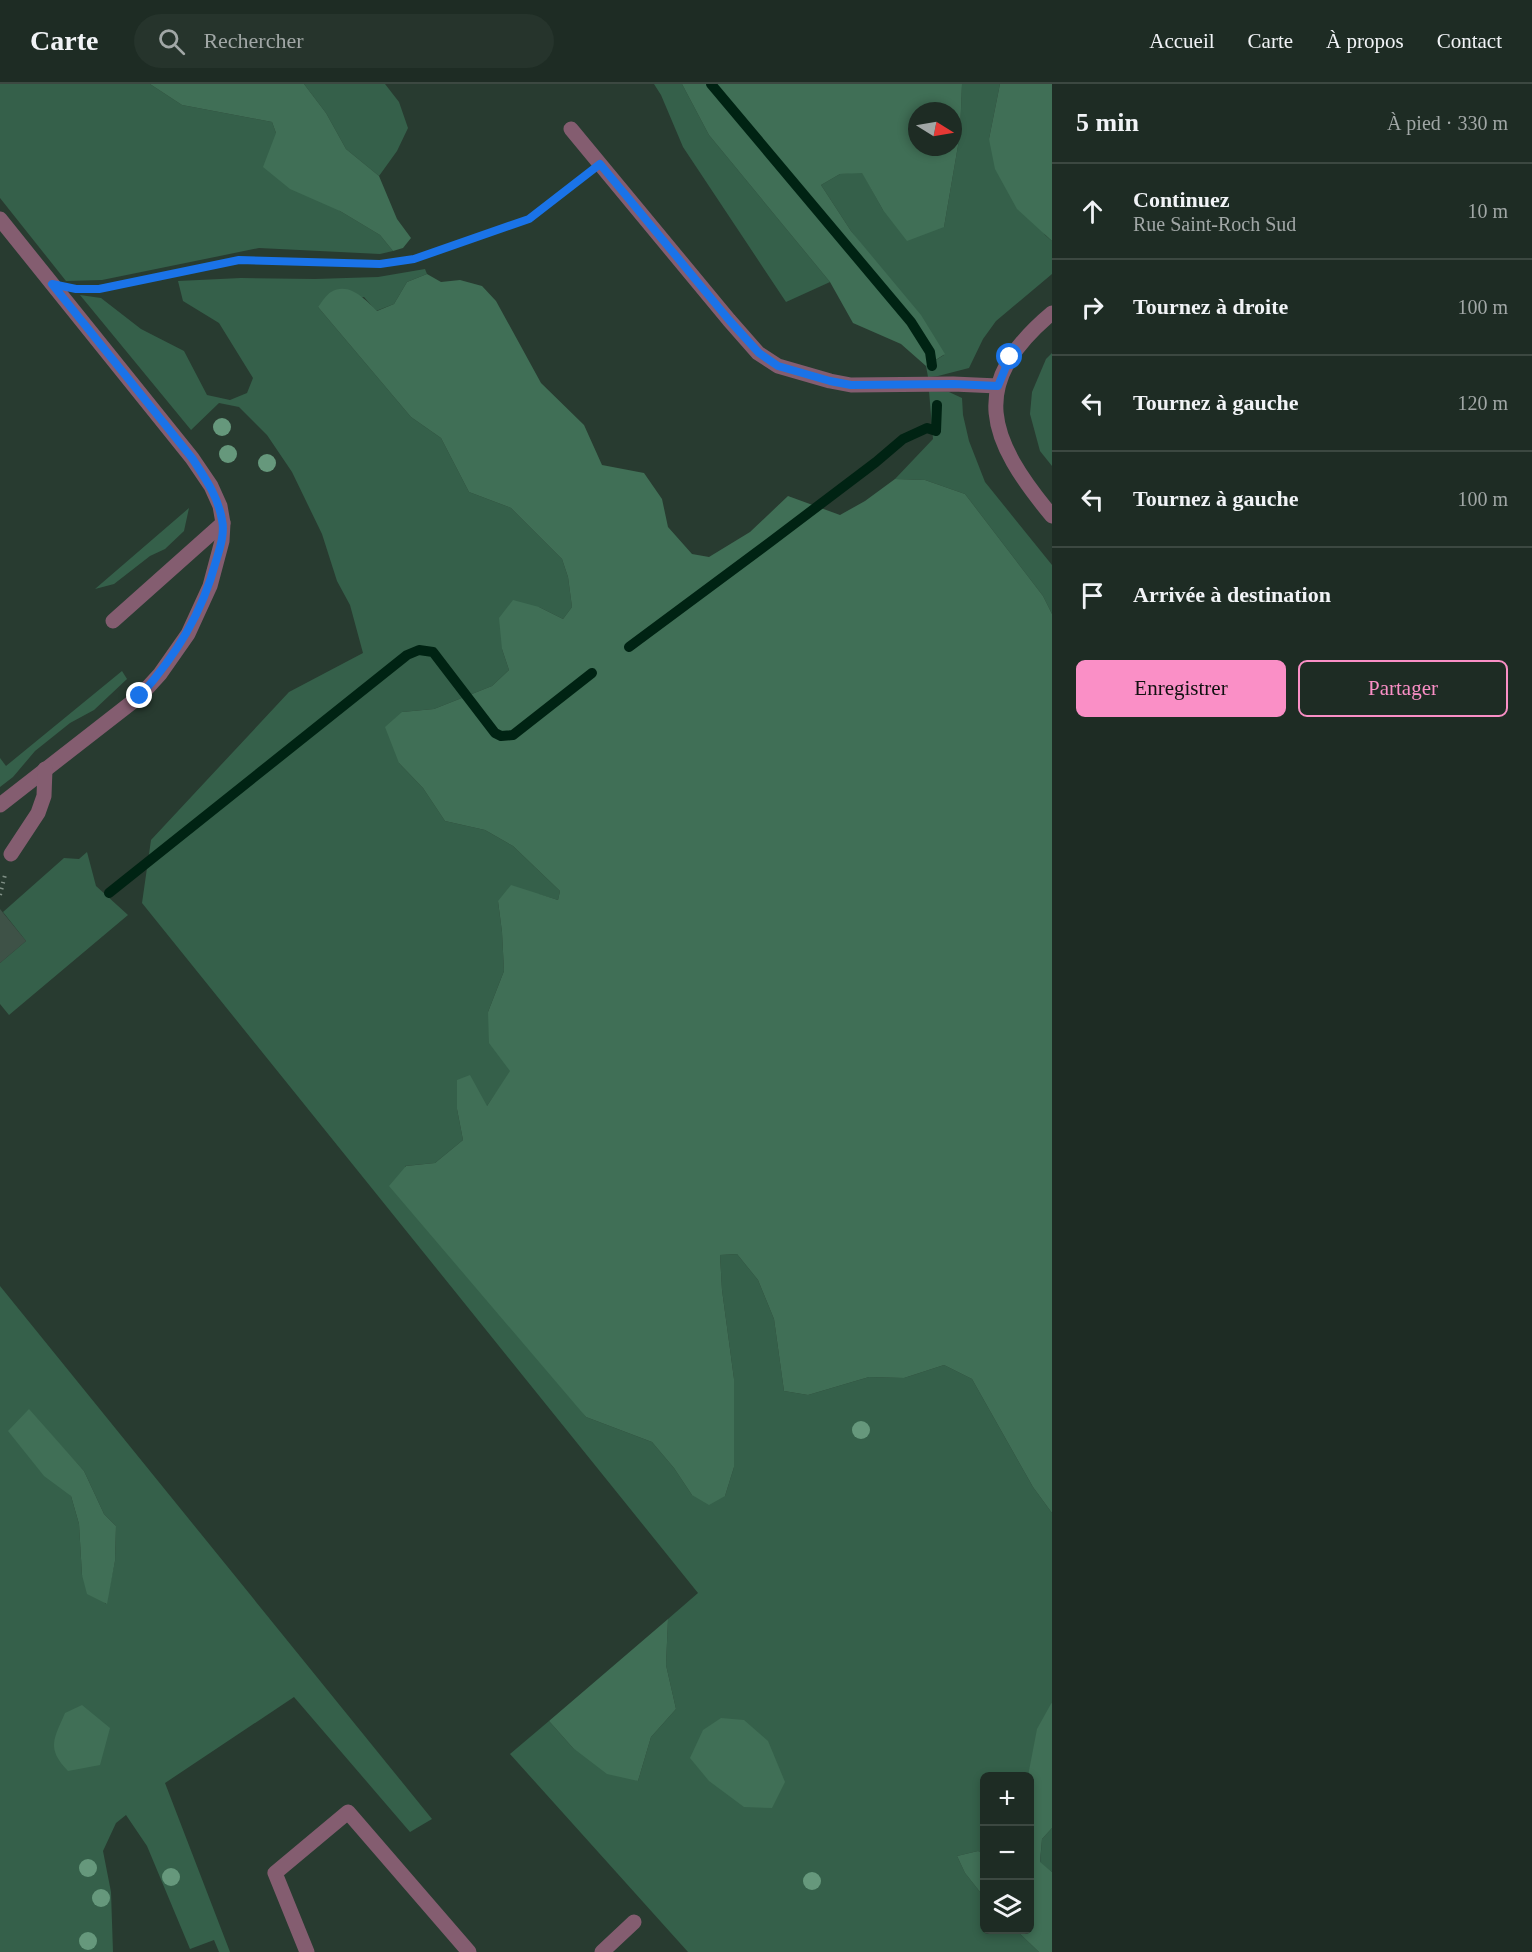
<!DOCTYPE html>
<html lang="fr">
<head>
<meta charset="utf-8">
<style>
  :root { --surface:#1e2c24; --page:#26342c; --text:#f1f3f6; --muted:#a1a7a6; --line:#3c4841; --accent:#fa8fc6 }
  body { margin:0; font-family:"Times New Roman",serif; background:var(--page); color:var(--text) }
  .controls { position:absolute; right:18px; bottom:18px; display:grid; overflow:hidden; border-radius:9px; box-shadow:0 3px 9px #0003 }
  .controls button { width:54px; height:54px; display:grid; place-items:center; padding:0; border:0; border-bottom:2px solid var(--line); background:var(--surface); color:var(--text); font:30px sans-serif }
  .compass { position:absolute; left:908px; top:18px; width:54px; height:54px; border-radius:50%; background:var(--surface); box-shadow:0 3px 9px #0003; rotate:101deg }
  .stop { position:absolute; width:18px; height:18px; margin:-14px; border:4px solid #1a73e8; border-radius:50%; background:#fff }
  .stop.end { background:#1a73e8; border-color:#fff; box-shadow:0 2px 6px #0008 }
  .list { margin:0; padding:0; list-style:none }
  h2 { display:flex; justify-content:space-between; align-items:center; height:78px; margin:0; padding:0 24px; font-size:26px }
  h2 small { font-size:20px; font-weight:400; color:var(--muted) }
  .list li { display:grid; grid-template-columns:39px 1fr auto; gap:18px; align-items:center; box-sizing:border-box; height:96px; padding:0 24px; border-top:2px solid var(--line) }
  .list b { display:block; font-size:22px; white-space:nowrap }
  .list p { margin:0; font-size:20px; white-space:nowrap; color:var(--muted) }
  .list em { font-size:20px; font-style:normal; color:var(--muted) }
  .actions { display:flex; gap:12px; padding:18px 24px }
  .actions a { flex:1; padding:14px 0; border:2px solid var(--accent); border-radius:9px; text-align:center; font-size:21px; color:var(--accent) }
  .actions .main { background:var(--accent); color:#111 }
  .icon { flex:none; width:33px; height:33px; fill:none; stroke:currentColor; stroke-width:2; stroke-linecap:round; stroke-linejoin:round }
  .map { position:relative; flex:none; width:1052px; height:1868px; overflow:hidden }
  header { display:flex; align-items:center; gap:36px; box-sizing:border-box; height:84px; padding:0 30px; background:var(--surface); border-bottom:2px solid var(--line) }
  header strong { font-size:28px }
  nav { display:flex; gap:33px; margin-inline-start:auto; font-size:21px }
  .search { width:420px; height:54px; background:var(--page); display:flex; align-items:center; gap:15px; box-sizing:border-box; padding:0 21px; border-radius:33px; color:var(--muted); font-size:22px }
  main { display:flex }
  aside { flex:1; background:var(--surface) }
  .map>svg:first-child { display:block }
  .green { fill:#35604a; fill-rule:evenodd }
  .forest { fill:#406f56; fill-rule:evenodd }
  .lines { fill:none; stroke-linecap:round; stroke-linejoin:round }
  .stream { stroke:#002313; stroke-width:10 }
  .building { fill:#3e5247 }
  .path { stroke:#819187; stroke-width:4; stroke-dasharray:1.5 4.5; stroke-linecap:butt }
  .minor { stroke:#845d70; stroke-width:15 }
  .tree { fill:#66987c }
  .route { stroke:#1a73e8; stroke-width:8 }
</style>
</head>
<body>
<header>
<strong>Carte</strong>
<div class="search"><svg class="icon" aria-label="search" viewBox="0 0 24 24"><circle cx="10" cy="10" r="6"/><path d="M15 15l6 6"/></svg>Rechercher</div>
<nav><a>Accueil</a><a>Carte</a><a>À propos</a><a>Contact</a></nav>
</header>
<main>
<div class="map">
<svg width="1052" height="1868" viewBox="0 0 1052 1868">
  <rect width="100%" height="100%" fill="#283b30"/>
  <!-- green -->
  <g class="green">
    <polygon points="0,0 150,0 182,21 272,38 276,49 340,127 380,151 393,167 380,170 259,164 102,196 66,197 0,114"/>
    <polygon points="304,0 385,0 399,18 408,44 397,67 379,92 346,65 326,29"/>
    <polygon points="654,0 682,0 709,51 830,198 786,218 683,63 661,11"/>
    <polygon points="962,0 1000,0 989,55 1045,151 1052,157 1052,190 996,237 983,255 969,284 938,292 928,293 926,282 944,271 851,147 821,101 840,90 862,88 883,126 944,143 960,50"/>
    <polygon points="425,185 427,190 407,198 394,220 376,227 364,213 318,223 411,333 441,354 469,408 511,424 562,475 568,493 572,523 563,535 539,523 502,565 509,586 492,602 434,625 402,628 399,679 423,704 445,737 485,746 513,762 560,807 558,816 538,810 498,817 502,848 504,887 488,928 511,987 487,1022 457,1025 463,1056 435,1079 405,1082 586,1333 652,1358 674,1384 692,1411 725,1412 734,1383 734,1295 722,1206 720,1171 737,1170 758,1196 774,1235 784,1307 808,1311 869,1293 904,1294 944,1281 972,1295 1033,1403 1052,1429 1052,1618 1028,1692 984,1692 984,1769 978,1767 957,1772 965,1789 984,1813 984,1846 1016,1846 1039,1868 688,1868 510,1670 549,1637 573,1664 638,1697 651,1653 676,1625 666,1581 668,1535 698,1509 142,819 151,756 289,608 363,569 350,521 337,497 322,450 292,388 267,351 239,323 219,319 191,346 80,211 101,214 141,245 184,267 207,311 230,316 247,309 253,294 219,239 183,217 178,197 241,194 315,195 378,193"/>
    <polygon points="1052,269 1052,382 1040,367 1030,330 1032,308 1046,275"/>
    <polygon points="929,307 949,308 962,314 963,331 969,357 985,398 1052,481 1052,530 1043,512 965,410 925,396 895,395 933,355"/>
    <polygon points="189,424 184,447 165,465 150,472 114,500 95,505"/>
    <polygon points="122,587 127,595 94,626 70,639 35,667 13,693 0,703 0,674 6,682"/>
    <polygon points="87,768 96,802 128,831 9,931 0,920 0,879 26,857 3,828 64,774 79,775"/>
    <path d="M0 1202 432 1735 410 1748 294 1613 165 1699 230 1868H219L214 1856 190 1865 147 1762 126 1731 116 1739 103 1767 111 1808 113 1868H0ZM28 1326 84 1387 104 1430 116 1442 115 1477 106 1520 82 1491 79 1440 71 1412Z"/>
    <polygon points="1052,1744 1052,1788 1040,1779 1042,1755"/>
  </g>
  <!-- forest -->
  <g class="forest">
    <polygon points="150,0 304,0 326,29 346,65 379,92 397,135 411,154 403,164 393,167 380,151 340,127 290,105 263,83 276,49 272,38 182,21"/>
    <path d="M682 0H962L960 50 944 143 907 157 883 126 862 89 840 90 821 101 851 147 921 231 945 270 926 282 901 260 853 239 830 198 709 51ZM917 27H953V63H917Z"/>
    <polygon points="1000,0 1052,0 1052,157 1017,125 995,85 989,55"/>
    <path d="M427 190 441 198 460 196 482 202 496 217 541 299 584 341 602 381 644 389 662 415 668 443 692 470 709 473 750 448 788 412 840 431 865 417 895 395 925 396 965 410 1043 512 1052 530V1429L1033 1403 972 1295 944 1281 904 1294 869 1293 808 1311 784 1307 774 1235 758 1196 737 1170 720 1171 722 1206 734 1295V1383L725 1412 709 1421 692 1411 674 1384 652 1358 586 1333 389 1102 406 1082 435 1079 463 1056 457 1025V996L470 991 487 1022 510 987 489 959 488 928 504 887 502 848 498 817 511 801 558 816 560 807 513 762 485 746 445 737 423 704 399 679 385 643 402 628 434 625 492 602 509 586 502 565 499 534 513 516 539 523 563 535 572 523 568 493 562 475 511 424 469 408 441 354 411 333 318 223C322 218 326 211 331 208 349 197 366 216 377 227L394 220 407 198Z"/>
    <polygon points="29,1325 84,1387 104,1430 116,1442 115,1477 107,1520 87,1510 82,1491 79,1440 71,1412 44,1392 8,1347"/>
    <polygon points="668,1535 666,1581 676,1625 651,1653 638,1697 607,1690 573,1664 549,1637"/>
    <polygon points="1052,1618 1052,1744 1042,1755 1040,1778 1052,1788 1052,1868 1039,1868 1016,1846 1030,1846 1028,1692 1037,1645"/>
    <path d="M82 1621 110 1644 100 1681 68 1687C46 1664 54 1655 65 1629Z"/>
    <polygon points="721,1634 744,1636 768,1657 785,1698 772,1724 744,1723 709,1697 690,1674 703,1646"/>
    <polygon points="978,1767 984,1769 984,1813 965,1789 957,1772"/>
  </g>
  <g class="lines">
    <!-- stream -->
    <g class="stream">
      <polyline points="711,0 911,238 930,268 932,282"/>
      <polyline points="629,563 773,456 876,378 903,355 927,344 936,347 937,321"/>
      <polyline points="109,809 407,571 419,566 433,568 495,649 501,652 513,651 592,589"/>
    </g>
  </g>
  <!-- building -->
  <polygon class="building" points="0,825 26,857 0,879"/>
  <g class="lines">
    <!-- path -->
    <g class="path">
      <polyline points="87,205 99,205 239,176 380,180 414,175 529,135 583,93"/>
      <polyline points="0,811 5,791"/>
    </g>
    <!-- minor -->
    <g class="minor">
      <polyline points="571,45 729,236 758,269 778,282 830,297 851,301 953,300 998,302"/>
      <polyline points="0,135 192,374 211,402 220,422 223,439 222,457 210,502 188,550 160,590 140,612 0,721"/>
      <path d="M1052 229C966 301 989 356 1052 432"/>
      <polyline points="113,537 223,439"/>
      <polyline points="11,770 38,729 44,712 45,685"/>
      <polyline points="307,1868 275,1789 348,1728 469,1868"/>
      <polyline points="602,1868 634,1838"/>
    </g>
  </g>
  <!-- trees -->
  <g class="tree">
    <circle cx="222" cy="343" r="9"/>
    <circle cx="228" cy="370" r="9"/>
    <circle cx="267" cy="379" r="9"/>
    <circle cx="861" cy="1346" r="9"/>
    <circle cx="88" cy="1784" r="9"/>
    <circle cx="171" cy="1793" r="9"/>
    <circle cx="812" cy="1797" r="9"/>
    <circle cx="101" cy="1814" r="9"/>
    <circle cx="88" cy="1857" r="9"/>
  </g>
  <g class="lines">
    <!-- route -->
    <path class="route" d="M140 612C176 571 202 530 216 477 220 464 225 449 222 436 218 412 205 394 192 374L52 200 76 205H99L239 176 380 180 414 175 529 135 600 80 729 236 759 269 778 282 830 297 851 301 953 300 998 302 1010 273"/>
  </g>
</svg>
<div class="controls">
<button>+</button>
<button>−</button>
<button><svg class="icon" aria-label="layers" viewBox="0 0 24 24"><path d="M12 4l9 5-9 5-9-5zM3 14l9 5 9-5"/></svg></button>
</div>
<svg class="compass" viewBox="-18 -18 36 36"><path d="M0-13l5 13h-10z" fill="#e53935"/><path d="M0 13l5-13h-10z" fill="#a1a7a6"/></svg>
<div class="stop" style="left:1010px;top:273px"></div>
<div class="stop end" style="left:140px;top:612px"></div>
</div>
<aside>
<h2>5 min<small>À pied · 330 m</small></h2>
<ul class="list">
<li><svg class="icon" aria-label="ahead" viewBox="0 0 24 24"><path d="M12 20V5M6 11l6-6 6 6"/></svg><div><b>Continuez</b><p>Rue Saint-Roch Sud</p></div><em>10 m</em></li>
<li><svg class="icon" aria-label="right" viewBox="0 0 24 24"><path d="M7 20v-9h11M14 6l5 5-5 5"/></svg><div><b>Tournez à droite</b></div><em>100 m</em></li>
<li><svg class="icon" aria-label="left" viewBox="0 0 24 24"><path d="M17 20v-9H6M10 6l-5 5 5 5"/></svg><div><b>Tournez à gauche</b></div><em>120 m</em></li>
<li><svg class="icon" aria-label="left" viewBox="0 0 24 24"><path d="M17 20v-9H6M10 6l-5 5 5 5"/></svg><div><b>Tournez à gauche</b></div><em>100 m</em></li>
<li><svg class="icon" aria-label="arrive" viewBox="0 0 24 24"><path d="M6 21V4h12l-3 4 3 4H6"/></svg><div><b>Arrivée à destination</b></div></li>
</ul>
<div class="actions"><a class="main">Enregistrer</a><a>Partager</a></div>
</aside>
</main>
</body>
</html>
